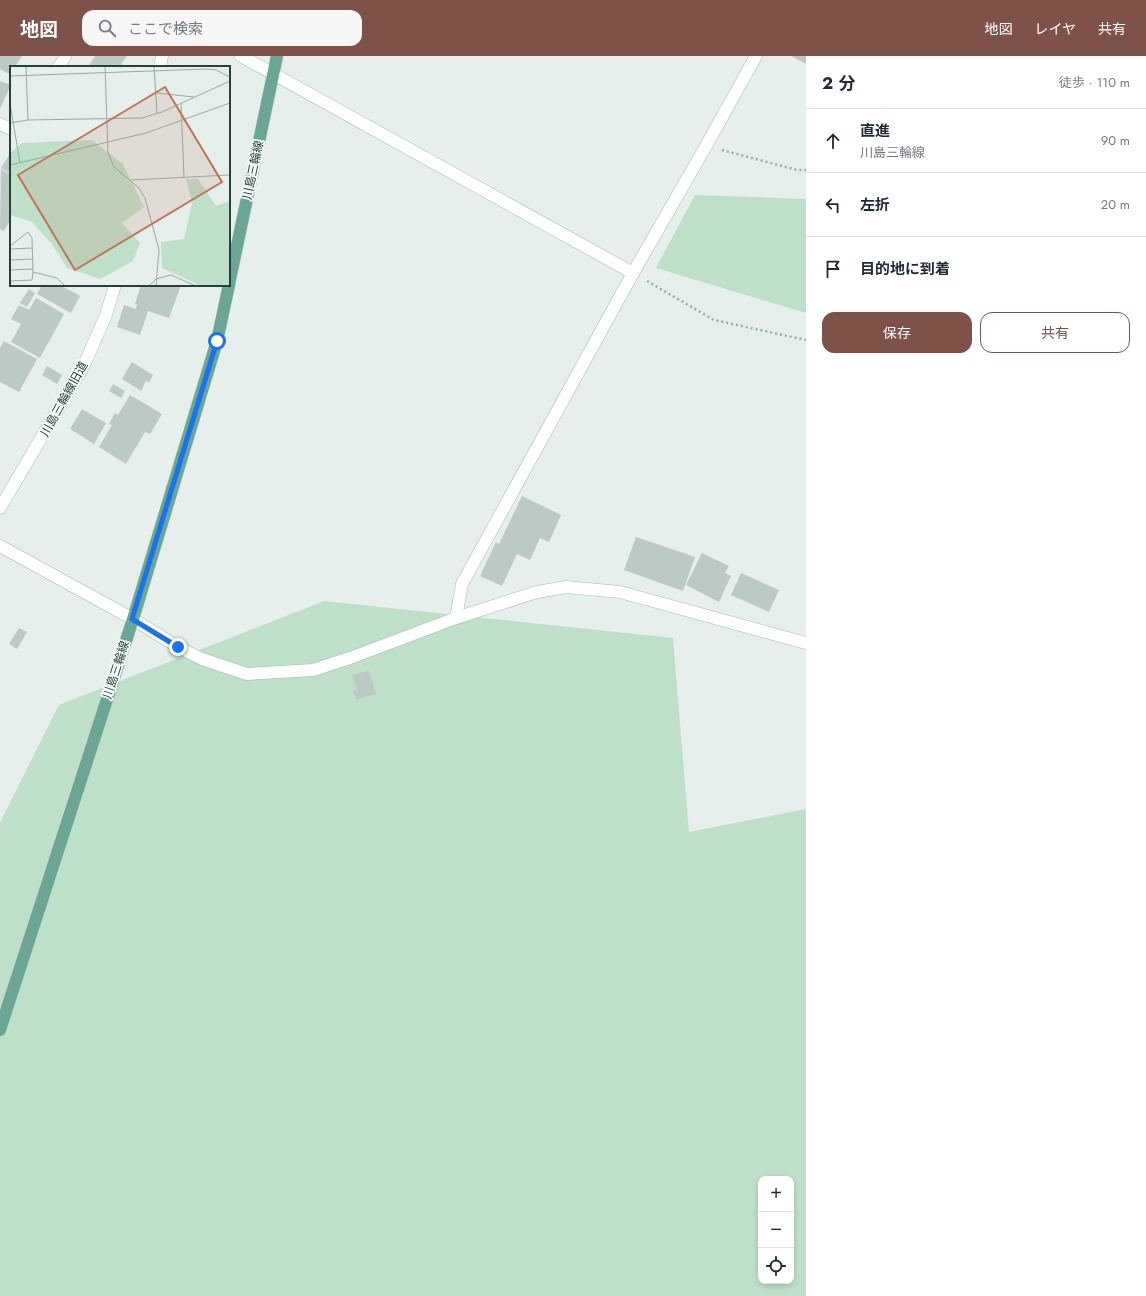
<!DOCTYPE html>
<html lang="ja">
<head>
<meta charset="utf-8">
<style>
  :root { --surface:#fff; --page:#f6f6f7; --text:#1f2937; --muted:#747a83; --line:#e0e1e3; --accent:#7f5249 }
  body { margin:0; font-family:Jost,"Noto Sans JP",sans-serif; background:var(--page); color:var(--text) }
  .controls { position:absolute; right:12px; bottom:12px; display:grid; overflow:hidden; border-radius:8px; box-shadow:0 2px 6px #0003 }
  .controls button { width:36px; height:36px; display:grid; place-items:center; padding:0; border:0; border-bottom:1px solid var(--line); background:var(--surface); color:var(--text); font:20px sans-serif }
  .stop { position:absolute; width:12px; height:12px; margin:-9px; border:3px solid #1a73e8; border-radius:50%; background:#fff }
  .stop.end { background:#1a73e8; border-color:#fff; box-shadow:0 1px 4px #0008 }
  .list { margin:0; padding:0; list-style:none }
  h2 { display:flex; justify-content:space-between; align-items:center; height:52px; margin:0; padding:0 16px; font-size:17px }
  h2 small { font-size:13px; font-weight:400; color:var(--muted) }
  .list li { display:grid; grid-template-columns:26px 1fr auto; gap:12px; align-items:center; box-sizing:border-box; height:64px; padding:0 16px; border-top:1px solid var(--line) }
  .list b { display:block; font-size:15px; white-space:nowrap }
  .list p { margin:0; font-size:13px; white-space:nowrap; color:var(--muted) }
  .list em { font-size:13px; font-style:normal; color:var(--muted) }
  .actions { display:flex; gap:8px; padding:12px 16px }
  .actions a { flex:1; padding:9px 0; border:1px solid var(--accent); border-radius:12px; text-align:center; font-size:14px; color:var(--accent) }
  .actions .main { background:var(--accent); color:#fff }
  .icon { flex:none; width:22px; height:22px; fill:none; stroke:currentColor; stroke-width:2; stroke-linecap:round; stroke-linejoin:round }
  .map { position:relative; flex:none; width:806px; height:1240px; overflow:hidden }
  header { display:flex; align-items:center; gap:24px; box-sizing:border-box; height:56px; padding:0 20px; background:var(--accent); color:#fff }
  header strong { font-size:19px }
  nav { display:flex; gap:22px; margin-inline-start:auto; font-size:14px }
  .search { width:280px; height:36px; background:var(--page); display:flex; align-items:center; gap:10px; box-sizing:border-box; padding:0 14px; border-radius:12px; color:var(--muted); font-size:15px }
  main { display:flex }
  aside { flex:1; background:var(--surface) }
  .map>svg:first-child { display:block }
  .green { fill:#bfe0c8; fill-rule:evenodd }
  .building { fill:#bbcac4 }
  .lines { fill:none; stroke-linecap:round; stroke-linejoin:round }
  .lane-casing { stroke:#a8b8b2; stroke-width:12 }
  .street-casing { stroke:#a8b8b2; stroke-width:13 }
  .secondary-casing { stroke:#a4bbb3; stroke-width:13 }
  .primary-casing { stroke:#c2cac8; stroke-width:13 }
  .path { stroke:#86b3a5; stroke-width:2.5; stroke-dasharray:2 3; stroke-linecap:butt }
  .lane { stroke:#fff; stroke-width:11 }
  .street { stroke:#fff; stroke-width:12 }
  .secondary { stroke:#fff; stroke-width:12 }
  .primary { stroke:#6aa596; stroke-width:12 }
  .route { stroke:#1a73e8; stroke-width:5 }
  .labels { text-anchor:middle; stroke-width:3.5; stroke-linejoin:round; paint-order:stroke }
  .street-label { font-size:12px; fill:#24423a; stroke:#f7fbf9 }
  .inset-road { fill:none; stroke:#98aaa4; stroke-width:1 }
  .view { fill:#c07456; fill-opacity:0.15; stroke:#c07456; stroke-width:2 }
  .inset-edge { fill:none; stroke:#24423a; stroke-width:2 }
</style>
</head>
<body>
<header>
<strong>地図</strong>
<div class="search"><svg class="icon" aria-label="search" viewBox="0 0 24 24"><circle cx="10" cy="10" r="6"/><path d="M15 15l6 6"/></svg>ここで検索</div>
<nav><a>地図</a><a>レイヤ</a><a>共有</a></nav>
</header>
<main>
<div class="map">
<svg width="806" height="1240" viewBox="0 0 806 1240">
  <rect width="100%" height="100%" fill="#e6efeb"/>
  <!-- green -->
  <g class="green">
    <polygon points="695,139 806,143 806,257 656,212"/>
    <path d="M324 545 673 582 689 776 806 753V1240H0V767L59 649ZM761 1123H791V1225H761Z"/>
  </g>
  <!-- building -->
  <g class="building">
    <polygon points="0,0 22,0 15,11 11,11 11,19 0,13"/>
    <polygon points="95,0 127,0 121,8 126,11 88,11"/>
    <polygon points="791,0 806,0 806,8"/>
    <polygon points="0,25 11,29 0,53"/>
    <polygon points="11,96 11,118 1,112"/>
    <polygon points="1,113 11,119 11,163 4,175 0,173"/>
    <polygon points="42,229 60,229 80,240 71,257 37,238"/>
    <polygon points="141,229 181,229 169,262 148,255 140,279 117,271 124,249 136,253 137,248 135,248"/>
    <polygon points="29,233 35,237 27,251 20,247"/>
    <polygon points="36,242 64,258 40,302 11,286 21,268 11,263 19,249 29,254"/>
    <polygon points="4,285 37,303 19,336 0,326 0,292"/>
    <polygon points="132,306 153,319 149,327 146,325 141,335 122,323"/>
    <polygon points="47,310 62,319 57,328 42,319"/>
    <polygon points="113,328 125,335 121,342 109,335"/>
    <polygon points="130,339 162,358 150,378 145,376 126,408 99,391 112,369 109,368 115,357 118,359"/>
    <polygon points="82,353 106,367 94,388 70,373"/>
    <polygon points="522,440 561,459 549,486 540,482 530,504 517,498 502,530 480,520 496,486 499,488"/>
    <polygon points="636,481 695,501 683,535 624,514"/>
    <polygon points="702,497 729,510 725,517 731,520 719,546 686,529"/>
    <polygon points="741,517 779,534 769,556 731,539"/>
    <polygon points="19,572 27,576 17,593 9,588"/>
    <polygon points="369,615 376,638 356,644 353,635 357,634 352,619"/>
  </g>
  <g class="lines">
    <!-- lane casing -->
    <g class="lane-casing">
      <polyline id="lane" points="58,11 66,0"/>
    </g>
    <!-- street casing -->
    <g class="street-casing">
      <g id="street">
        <polyline points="241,0 633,217"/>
        <polyline points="0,68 11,73"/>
        <polyline points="0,490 133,563 178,591 202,603 247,618 313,614 350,602 456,562 537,536 566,531 620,536 806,587"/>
        <polyline points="456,562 462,528 633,217 706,90 756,0"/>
      </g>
    </g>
    <!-- secondary casing -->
    <g class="secondary-casing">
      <g id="secondary">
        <polyline points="160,11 162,0"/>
        <polyline points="0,452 84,309 106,259 115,229"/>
      </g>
    </g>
    <!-- primary casing -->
    <g class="primary-casing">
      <g id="primary">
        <polyline points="229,228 277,0"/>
        <polyline points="0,974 133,563 217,285 229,229"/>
      </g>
    </g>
    <!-- path -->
    <g class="path">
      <polyline points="722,94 797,114 806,114"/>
      <polyline points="647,225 714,264 806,284"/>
    </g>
    <!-- lane -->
    <use href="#lane" class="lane"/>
    <!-- street -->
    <use href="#street" class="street"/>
    <!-- secondary -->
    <use href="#secondary" class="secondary"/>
    <!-- primary -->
    <use href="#primary" class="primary"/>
  </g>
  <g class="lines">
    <!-- route -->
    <polyline class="route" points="178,591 132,563 217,285"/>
  </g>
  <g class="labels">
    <!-- street labels -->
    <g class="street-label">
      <text transform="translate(253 114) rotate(-78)" y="4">川島三輪線</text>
      <text transform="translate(64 343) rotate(-61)" y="4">川島三輪線旧道</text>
      <text transform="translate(116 614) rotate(-72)" y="4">川島三輪線</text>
    </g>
  </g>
  <!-- overview -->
  <g transform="translate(10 10)">
    <rect width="220" height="220" fill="#e6efeb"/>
    <path d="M82 74 113 98 134 141 112 157 130 177 123 195 90 213 57 202 42 178 22 156 0 149V87L12 77ZM176 113H188L206 140 220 135V220L189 219 152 202 151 176 174 173 182 137Z" fill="#bfe0c8"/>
    <path class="inset-road" d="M16 0 18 54M95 0 98 87 104 101 129 122 135 132 149 184 146 220M144 0 147 48M0 10 197 3 206 4 220 11M147 27 184 31M171 37 174 111M0 38 10 97M0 57 18 54 132 52 152 46 220 15M0 99 136 67 220 37M121 114 220 109M0 180 18 166 22 172 23 206 47 212 55 220M0 183 22 182M0 194 23 193M0 204 23 203M0 215 22 214 23 206M139 220 146 213 161 209 186 220"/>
    <path class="view" d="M155 21 212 116 65 204 8 109Z"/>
    <rect width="220" height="220" class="inset-edge"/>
  </g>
</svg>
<div class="controls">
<button>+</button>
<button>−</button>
<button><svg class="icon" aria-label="locate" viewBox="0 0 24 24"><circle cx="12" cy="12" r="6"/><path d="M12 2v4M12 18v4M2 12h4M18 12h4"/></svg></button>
</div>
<div class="stop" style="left:217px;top:285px"></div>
<div class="stop end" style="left:178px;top:591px"></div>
</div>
<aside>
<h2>2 分<small>徒歩 · 110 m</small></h2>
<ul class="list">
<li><svg class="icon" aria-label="ahead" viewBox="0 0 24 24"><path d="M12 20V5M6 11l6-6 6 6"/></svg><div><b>直進</b><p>川島三輪線</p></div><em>90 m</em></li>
<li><svg class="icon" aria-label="left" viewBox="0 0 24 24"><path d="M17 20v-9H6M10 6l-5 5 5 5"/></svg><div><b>左折</b></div><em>20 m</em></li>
<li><svg class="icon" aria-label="arrive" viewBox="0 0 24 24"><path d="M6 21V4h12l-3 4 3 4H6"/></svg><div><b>目的地に到着</b></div></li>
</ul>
<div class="actions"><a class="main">保存</a><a>共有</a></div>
</aside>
</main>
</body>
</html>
